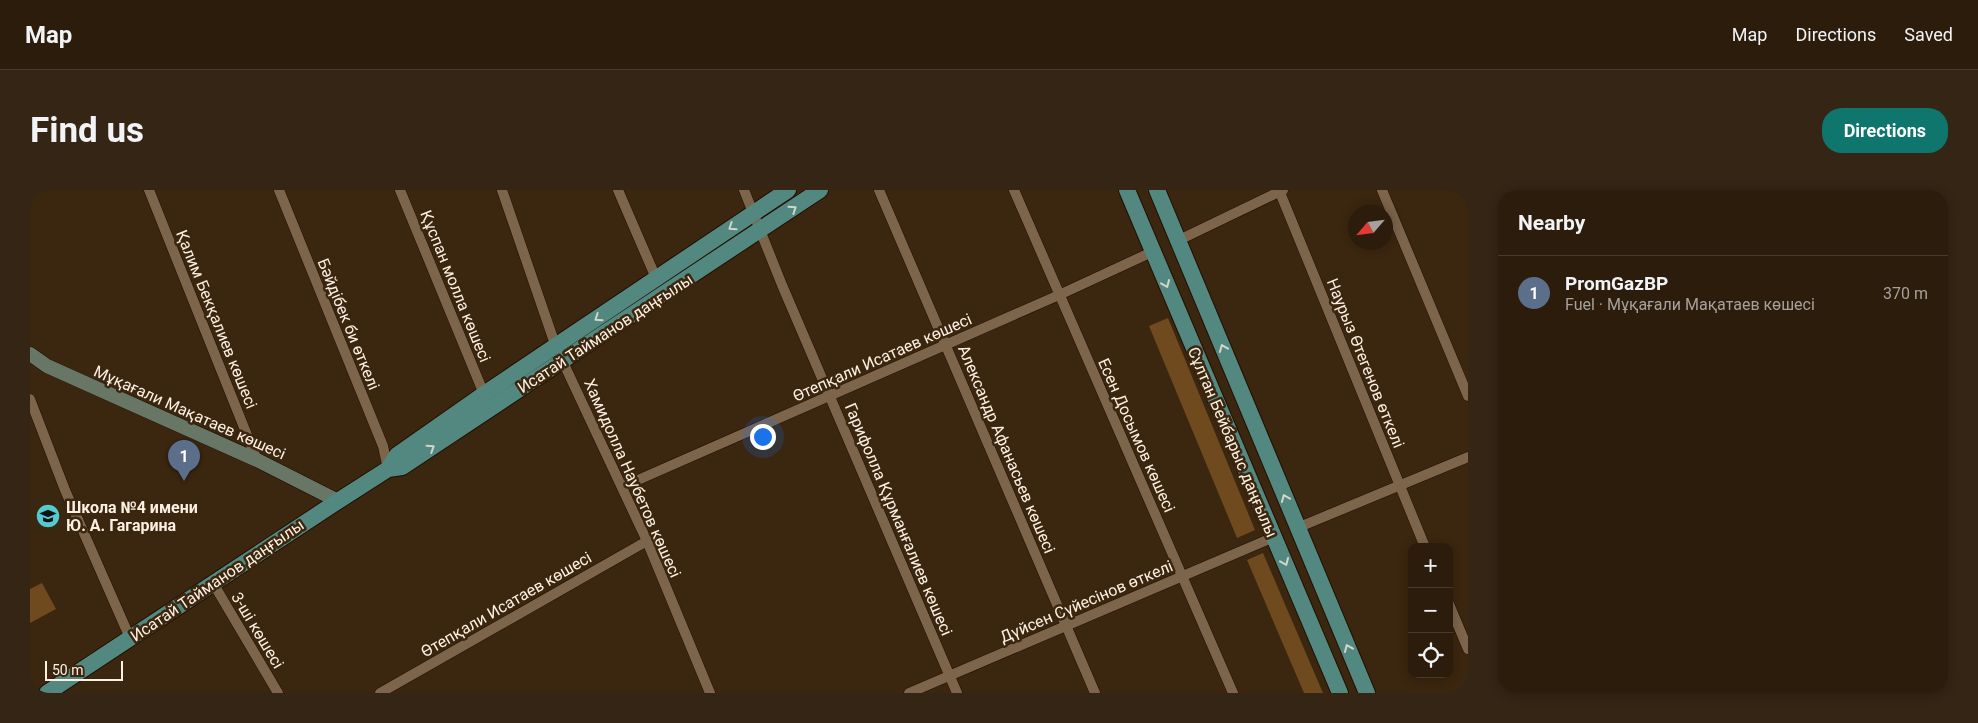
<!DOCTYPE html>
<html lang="en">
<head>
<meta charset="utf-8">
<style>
  :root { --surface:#2c1c0b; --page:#342514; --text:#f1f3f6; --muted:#a6a19d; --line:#483a2c; --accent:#0f766e }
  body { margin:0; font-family:Roboto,sans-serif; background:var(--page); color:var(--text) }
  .controls { position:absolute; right:15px; bottom:15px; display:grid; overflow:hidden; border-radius:10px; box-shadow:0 2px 12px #0003 }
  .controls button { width:45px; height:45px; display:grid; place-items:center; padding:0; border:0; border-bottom:1px solid var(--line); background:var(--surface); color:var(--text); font:25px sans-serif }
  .compass { position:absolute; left:1318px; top:15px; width:45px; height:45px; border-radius:50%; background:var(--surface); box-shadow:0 2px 12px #0003; rotate:242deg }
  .scale { position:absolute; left:15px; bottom:12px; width:78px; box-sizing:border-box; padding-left:5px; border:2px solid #fdf0e2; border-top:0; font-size:14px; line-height:18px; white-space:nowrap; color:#fdf0e2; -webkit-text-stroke:4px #3b260f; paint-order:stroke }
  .you { position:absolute; left:732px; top:246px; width:18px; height:18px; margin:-12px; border:4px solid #fff; border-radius:50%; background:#1a73e8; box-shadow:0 0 0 8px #1a73e833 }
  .badge { display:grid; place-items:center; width:32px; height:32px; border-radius:50%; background:var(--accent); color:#fff; font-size:16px; font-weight:700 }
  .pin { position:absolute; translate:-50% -41px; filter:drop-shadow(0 1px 2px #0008) }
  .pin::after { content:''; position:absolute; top:26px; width:18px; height:15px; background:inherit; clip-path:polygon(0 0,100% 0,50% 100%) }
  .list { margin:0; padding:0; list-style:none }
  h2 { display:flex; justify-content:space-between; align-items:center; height:65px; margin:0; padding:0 20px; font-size:21px }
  h2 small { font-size:16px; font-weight:400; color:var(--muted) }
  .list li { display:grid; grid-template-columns:32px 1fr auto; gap:15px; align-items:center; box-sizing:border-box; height:75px; padding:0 20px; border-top:1px solid var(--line) }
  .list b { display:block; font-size:19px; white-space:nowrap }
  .list p { margin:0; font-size:16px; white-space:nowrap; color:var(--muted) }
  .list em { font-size:16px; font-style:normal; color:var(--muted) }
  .icon { flex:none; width:28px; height:28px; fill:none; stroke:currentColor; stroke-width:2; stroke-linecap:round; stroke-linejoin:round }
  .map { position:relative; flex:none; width:1438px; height:503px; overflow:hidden; border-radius:20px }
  header { display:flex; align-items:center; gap:30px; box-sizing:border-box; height:70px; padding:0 25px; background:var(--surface); border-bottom:1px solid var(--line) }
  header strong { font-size:24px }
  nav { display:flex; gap:28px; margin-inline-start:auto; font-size:18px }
  .intro { display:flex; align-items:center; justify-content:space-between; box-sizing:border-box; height:120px; padding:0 30px }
  h1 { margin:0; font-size:35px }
  .button { padding:12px 22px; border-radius:20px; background:var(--accent); color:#fff; font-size:18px; font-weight:700 }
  main { display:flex; gap:30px; padding:0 30px }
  aside { flex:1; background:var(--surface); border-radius:20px; box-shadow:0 2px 12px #0003 }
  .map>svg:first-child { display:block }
  .green { fill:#6f4a1e }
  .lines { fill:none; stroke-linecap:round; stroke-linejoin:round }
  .street-casing { stroke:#210f00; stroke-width:11 }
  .secondary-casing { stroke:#210f00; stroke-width:15 }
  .primary-casing { stroke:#210f00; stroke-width:18 }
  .street { stroke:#7d654c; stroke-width:10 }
  .secondary { stroke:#687666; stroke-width:14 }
  .primary { stroke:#538880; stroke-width:16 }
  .oneway { stroke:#d2d6ca }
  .labels { text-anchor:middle; stroke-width:5; stroke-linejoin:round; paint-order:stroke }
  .street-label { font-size:16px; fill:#fdf0e2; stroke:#3b260f }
  .poi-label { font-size:16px; font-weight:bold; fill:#fdf0e2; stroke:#3b260f; text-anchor:start }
</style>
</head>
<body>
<header>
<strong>Map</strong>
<nav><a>Map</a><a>Directions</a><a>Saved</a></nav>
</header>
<div class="intro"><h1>Find us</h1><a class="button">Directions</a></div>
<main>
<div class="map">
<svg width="1438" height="503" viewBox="0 0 1438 503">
  <rect width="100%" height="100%" fill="#3b260f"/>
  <!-- green -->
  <g class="green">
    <polygon points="1138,128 1225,340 1207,348 1119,136"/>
    <polygon points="1233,363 1293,503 1274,503 1217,370"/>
    <polygon points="12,393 26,419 0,433 0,399"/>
  </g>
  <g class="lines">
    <!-- street casing -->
    <g class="street-casing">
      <g id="street">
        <polyline points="119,0 227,270"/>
        <polyline points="249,0 353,256 358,279"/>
        <polyline points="370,0 454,204"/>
        <polyline points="472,0 526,157 617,351 680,503"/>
        <polyline points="588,0 626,88"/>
        <polyline points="714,0 752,95 927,503"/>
        <polyline points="849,0 1065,503"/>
        <polyline points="984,0 1203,503"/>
        <polyline points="1249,0 1395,357"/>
        <polyline points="1352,0 1438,206"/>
        <polyline points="1149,50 1253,0"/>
        <polyline points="0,209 35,300 100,448"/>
        <polyline points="592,297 1029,105 1122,62"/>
        <polyline points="1267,338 1438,267"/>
        <polyline points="183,393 248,503"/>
        <polyline points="1419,414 1438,459"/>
        <polyline points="350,503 617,351"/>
        <polyline points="879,503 1244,347"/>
      </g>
    </g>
    <!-- secondary casing -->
    <g class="secondary-casing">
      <polyline id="secondary" points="0,164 17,176 227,270 308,311"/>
    </g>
    <!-- primary casing -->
    <g class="primary-casing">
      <g id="primary">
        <polyline points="1097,0 1310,503"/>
        <polyline points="1127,0 1337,503"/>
        <polyline points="358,279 367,265 454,204 758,0"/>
        <polyline points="17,503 308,311 358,279 372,277 790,0"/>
      </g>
    </g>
    <!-- street -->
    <use href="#street" class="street"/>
    <!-- secondary -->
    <use href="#secondary" class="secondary"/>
    <!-- primary -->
    <use href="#primary" class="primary"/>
  </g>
  <!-- one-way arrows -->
  <defs><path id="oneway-chevron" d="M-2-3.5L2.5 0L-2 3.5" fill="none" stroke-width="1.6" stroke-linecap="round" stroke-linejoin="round" transform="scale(1.25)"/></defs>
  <g class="oneway">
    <use href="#oneway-chevron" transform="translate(763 19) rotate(-34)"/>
    <use href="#oneway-chevron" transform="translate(702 37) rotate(146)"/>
    <use href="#oneway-chevron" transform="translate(1136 94) rotate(67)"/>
    <use href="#oneway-chevron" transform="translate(568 128) rotate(146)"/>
    <use href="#oneway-chevron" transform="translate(1193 158) rotate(-112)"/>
    <use href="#oneway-chevron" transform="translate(401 258) rotate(-33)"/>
    <use href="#oneway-chevron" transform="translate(1255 308) rotate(-112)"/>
    <use href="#oneway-chevron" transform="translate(1255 372) rotate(67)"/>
    <use href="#oneway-chevron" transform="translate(1318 458) rotate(-113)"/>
  </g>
  <!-- icons -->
  <defs>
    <g id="school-disc" transform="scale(1.25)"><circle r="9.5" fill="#52ccd0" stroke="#3b260f"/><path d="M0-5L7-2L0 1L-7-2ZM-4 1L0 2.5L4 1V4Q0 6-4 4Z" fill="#111"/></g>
  </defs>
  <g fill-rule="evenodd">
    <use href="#school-disc" x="18" y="326"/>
  </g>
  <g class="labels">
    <!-- street labels -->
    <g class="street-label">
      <text transform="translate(426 96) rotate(68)" y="6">Құспан молла көшесі</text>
      <text transform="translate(187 129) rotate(68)" y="6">Қалим Бекқалиев көшесі</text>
      <text transform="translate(319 134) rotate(68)" y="6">Бәйдібек би өткелі</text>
      <text transform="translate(575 143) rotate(-33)" y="6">Исатай Тайманов даңғылы</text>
      <text transform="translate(852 167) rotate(-24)" y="6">Өтепқали Исатаев көшесі</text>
      <text transform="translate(1336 173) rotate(68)" y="6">Наурыз Өтегенов өткелі</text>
      <text transform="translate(160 222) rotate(24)" y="6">Мұқағали Мақатаев көшесі</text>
      <text transform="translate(1107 245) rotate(66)" y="6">Есен Досымов көшесі</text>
      <text transform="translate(1203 252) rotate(67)" y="6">Сұлтан Бейбарыс даңғылы</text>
      <text transform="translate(977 259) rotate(67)" y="6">Александр Афанасьев көшесі</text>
      <text transform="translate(603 288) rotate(66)" y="6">Хамидолла Наубетов көшесі</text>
      <text transform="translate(869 329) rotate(67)" y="6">Гарифолла Құрманғалиев көшесі</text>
      <text transform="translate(187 390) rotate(-34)" y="6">Исатай Тайманов даңғылы</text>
      <text transform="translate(1056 411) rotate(-23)" y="6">Дүйсен Сүйесінов өткелі</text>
      <text transform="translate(476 414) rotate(-30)" y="6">Өтепқали Исатаев көшесі</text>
      <text transform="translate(228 440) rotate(59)" y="6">3-ші көшесі</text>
    </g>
    <!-- poi labels -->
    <g class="poi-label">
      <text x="36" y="323">Школа №4 имени<tspan x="36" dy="18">Ю. А. Гагарина</tspan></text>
    </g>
  </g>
</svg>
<div class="controls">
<button>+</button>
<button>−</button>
<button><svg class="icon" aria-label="locate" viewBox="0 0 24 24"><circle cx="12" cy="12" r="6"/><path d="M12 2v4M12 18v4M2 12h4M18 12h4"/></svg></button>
</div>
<svg class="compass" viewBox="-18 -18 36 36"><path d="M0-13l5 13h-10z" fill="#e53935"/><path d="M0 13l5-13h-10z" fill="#a6a19d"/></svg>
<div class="scale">50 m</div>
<div class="you"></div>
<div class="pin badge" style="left:154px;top:291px;background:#5c6f8a">1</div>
</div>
<aside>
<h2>Nearby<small></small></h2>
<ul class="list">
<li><span class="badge" style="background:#5c6f8a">1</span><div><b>PromGazBP</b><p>Fuel · Мұқағали Мақатаев көшесі</p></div><em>370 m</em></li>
</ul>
</aside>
</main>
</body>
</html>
